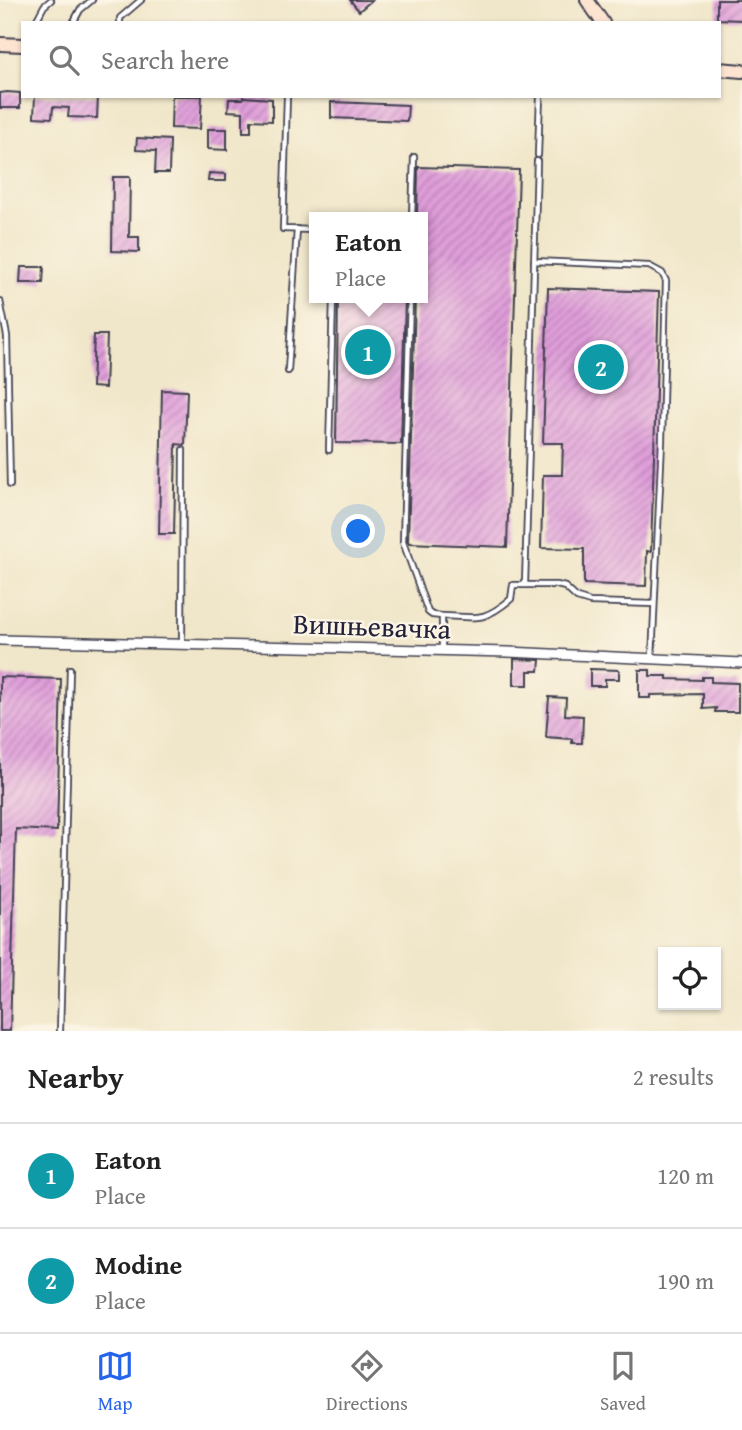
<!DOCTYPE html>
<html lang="en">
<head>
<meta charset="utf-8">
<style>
  :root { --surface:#fff; --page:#f6f6f6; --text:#222; --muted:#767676; --line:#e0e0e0; --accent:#2563eb }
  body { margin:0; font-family:"Gentium Book Plus",serif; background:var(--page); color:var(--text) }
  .controls { position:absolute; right:21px; bottom:21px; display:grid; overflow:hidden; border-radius:0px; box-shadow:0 2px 5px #0004 }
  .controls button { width:63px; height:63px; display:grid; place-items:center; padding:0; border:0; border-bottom:2px solid var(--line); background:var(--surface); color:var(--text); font:35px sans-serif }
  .you { position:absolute; left:359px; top:532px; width:24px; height:24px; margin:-18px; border:5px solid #fff; border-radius:50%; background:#1a73e8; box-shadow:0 0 0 10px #1a73e833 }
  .badge { display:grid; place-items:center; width:46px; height:46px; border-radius:50%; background:var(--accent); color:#fff; font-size:23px; font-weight:700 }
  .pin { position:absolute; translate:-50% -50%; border:4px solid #fff; box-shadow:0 2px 7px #0006 }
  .popup { position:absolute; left:309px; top:212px; width:119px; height:91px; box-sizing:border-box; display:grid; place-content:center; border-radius:0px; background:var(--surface); filter:drop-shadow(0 2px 5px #0005); font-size:23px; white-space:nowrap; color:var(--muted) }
  .popup b { font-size:26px; color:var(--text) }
  .popup::after { content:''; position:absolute; left:50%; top:100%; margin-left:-14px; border:14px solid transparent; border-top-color:var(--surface) }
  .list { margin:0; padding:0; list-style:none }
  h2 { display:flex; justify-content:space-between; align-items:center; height:91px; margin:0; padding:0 28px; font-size:30px }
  h2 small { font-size:23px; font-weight:400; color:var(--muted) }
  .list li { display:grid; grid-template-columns:46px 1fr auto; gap:21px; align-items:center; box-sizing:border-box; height:105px; padding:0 28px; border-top:2px solid var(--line) }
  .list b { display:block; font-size:26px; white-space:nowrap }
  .list p { margin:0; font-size:23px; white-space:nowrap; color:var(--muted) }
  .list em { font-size:23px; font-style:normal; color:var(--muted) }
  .icon { flex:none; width:38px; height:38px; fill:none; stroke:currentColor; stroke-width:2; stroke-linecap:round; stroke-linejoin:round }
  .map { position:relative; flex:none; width:742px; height:1031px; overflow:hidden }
  .search { position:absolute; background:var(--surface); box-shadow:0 2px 5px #0004; left:21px; right:21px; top:21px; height:77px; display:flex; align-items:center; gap:18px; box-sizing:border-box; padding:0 24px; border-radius:0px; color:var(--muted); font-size:26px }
  .sheet { height:301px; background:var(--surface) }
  nav { display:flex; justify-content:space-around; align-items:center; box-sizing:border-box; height:98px; border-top:2px solid var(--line); background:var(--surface); font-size:19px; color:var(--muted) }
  nav a { display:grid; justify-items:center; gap:4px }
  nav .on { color:var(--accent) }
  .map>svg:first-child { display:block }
  .building { fill:url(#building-hatch) }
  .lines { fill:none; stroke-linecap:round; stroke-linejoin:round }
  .lane-casing { stroke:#413f50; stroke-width:8 }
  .street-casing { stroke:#413f50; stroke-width:12 }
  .secondary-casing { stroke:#413f50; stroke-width:16 }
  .lane { stroke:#fff; stroke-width:4.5 }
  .street { stroke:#fff; stroke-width:9 }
  .secondary { stroke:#fde4d1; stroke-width:12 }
  .labels { text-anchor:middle; stroke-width:5; stroke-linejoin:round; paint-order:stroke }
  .street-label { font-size:28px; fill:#22223b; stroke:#fcf5e5 }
</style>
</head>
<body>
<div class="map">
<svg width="742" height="1031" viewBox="0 0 742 1031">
  <defs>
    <pattern id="building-hatch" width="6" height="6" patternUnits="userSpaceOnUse" patternTransform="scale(1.75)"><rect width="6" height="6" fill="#e09eda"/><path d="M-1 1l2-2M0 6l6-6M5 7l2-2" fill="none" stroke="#b580b2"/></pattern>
  </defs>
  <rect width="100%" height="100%" fill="#fcf5e5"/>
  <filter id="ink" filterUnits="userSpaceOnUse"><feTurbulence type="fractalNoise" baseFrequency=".0143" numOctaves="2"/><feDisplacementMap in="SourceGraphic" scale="14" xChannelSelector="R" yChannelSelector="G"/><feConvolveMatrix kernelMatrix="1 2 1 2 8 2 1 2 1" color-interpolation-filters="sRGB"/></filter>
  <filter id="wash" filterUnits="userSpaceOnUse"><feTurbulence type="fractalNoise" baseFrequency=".00686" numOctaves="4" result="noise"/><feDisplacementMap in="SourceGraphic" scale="28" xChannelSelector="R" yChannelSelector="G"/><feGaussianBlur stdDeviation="1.57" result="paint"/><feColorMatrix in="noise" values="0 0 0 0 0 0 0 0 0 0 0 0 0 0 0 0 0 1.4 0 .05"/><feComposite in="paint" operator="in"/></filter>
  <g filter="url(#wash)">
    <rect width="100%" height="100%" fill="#f0e6c9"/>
    <g id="blocks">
      <!-- building -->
      <g class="building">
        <polygon points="350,0 372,0 359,11"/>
        <polygon points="717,0 742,0 742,20 717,19"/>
        <polygon points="7,92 20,93 20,108 0,108 0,93"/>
        <polygon points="35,96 98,96 97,118 68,117 69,108 53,107 52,118 34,117"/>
        <polygon points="172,96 202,96 200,129 171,128"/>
        <polygon points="244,97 272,99 272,121 251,120 251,132 243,132 243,112 228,111 229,99 243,99"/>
        <polygon points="331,102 408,105 407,121 331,118"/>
        <polygon points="208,129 227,129 227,150 208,149"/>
        <polygon points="137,138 170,140 169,173 155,173 156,151 136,150"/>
        <polygon points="418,167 519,170 507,547 409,543 408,541 415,298 422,298 422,217 417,217"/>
        <polygon points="209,173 226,174 226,181 208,181"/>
        <polygon points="113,177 130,177 129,237 139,237 139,252 112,251"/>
        <polygon points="21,267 44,267 43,283 20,283"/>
        <polygon points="548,288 659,292 651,552 647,551 646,586 584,584 584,549 541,548 543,475 562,475 563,443 543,443"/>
        <polygon points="338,298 405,298 401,444 336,443"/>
        <polygon points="94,335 107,335 105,388 92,387"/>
        <polygon points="162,390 187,391 185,445 176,444 174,534 159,534"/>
        <polygon points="514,659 540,660 539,671 528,671 528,685 514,685"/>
        <polygon points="590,669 619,670 619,679 605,679 605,686 590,686"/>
        <polygon points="639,670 650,670 650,676 667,676 667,679 702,680 702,677 711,677 711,682 738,683 738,712 715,712 716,708 703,709 703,694 650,695 650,698 639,698"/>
        <polygon points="0,677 61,679 57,831 16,829 10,1031 0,1031"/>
        <polygon points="549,697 566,698 565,715 583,716 582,743 572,743 572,739 546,737"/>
      </g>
    </g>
  </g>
  <g filter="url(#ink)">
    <use href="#blocks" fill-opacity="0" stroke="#413f50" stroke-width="2"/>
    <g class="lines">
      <!-- lane casing -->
      <g class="lane-casing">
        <g id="lane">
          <polyline points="35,23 44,6 51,0"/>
          <polyline points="73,23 80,10 92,0"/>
          <polyline points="120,23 120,18 141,0"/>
          <polyline points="287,96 283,229 314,230"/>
          <polyline points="538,155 540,96"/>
          <polyline points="537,161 525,585 557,585 565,587 577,598 590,602 654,604"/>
          <polyline points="412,217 414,157"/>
          <polyline points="534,261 649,266 662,273 666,281 662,441 652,658"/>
          <polyline points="410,298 403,542 428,612 432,615 442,616"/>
          <polyline points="0,301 7,336 10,485"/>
          <polyline points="288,371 297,229"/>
          <polyline points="329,450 333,298"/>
          <polyline points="182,643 183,450"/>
          <path d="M442 650V616C477 617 482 623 511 599L513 585H525"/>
          <polyline points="60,1031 70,669"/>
        </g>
      </g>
      <!-- street casing -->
      <g class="street-casing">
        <polyline id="street" points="0,640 508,652 742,663"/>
      </g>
      <!-- secondary casing -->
      <g class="secondary-casing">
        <g id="secondary">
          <polyline points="587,0 603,23"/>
          <polyline points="0,44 23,45"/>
          <polyline points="719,69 742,71"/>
        </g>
      </g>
      <!-- lane -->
      <use href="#lane" class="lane"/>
      <!-- street -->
      <use href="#street" class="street"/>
      <!-- secondary -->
      <use href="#secondary" class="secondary"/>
    </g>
  </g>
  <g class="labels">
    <!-- street labels -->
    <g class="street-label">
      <text transform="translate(372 626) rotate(2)" y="10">Вишњевачка</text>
    </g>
  </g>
</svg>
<div class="controls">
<button><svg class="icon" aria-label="locate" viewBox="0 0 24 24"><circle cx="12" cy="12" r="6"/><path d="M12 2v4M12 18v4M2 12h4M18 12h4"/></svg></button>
</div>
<div class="you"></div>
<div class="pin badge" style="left:368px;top:352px;background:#0f9aa8">1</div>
<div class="popup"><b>Eaton</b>Place</div>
<div class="pin badge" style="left:601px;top:367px;background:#0f9aa8">2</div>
<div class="search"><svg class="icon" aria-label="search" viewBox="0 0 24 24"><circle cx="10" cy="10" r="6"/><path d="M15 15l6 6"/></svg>Search here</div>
</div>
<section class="sheet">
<h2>Nearby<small>2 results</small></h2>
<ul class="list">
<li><span class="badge" style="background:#0f9aa8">1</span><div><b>Eaton</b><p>Place</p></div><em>120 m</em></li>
<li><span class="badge" style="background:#0f9aa8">2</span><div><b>Modine</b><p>Place</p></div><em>190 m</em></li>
</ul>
</section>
<nav>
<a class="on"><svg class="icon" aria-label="map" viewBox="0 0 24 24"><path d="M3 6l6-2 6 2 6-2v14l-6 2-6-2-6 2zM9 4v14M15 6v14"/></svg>Map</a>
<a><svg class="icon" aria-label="directions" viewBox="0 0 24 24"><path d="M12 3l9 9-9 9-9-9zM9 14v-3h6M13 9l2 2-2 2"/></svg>Directions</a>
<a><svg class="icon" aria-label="saved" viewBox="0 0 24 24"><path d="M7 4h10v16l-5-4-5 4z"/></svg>Saved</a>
</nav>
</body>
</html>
